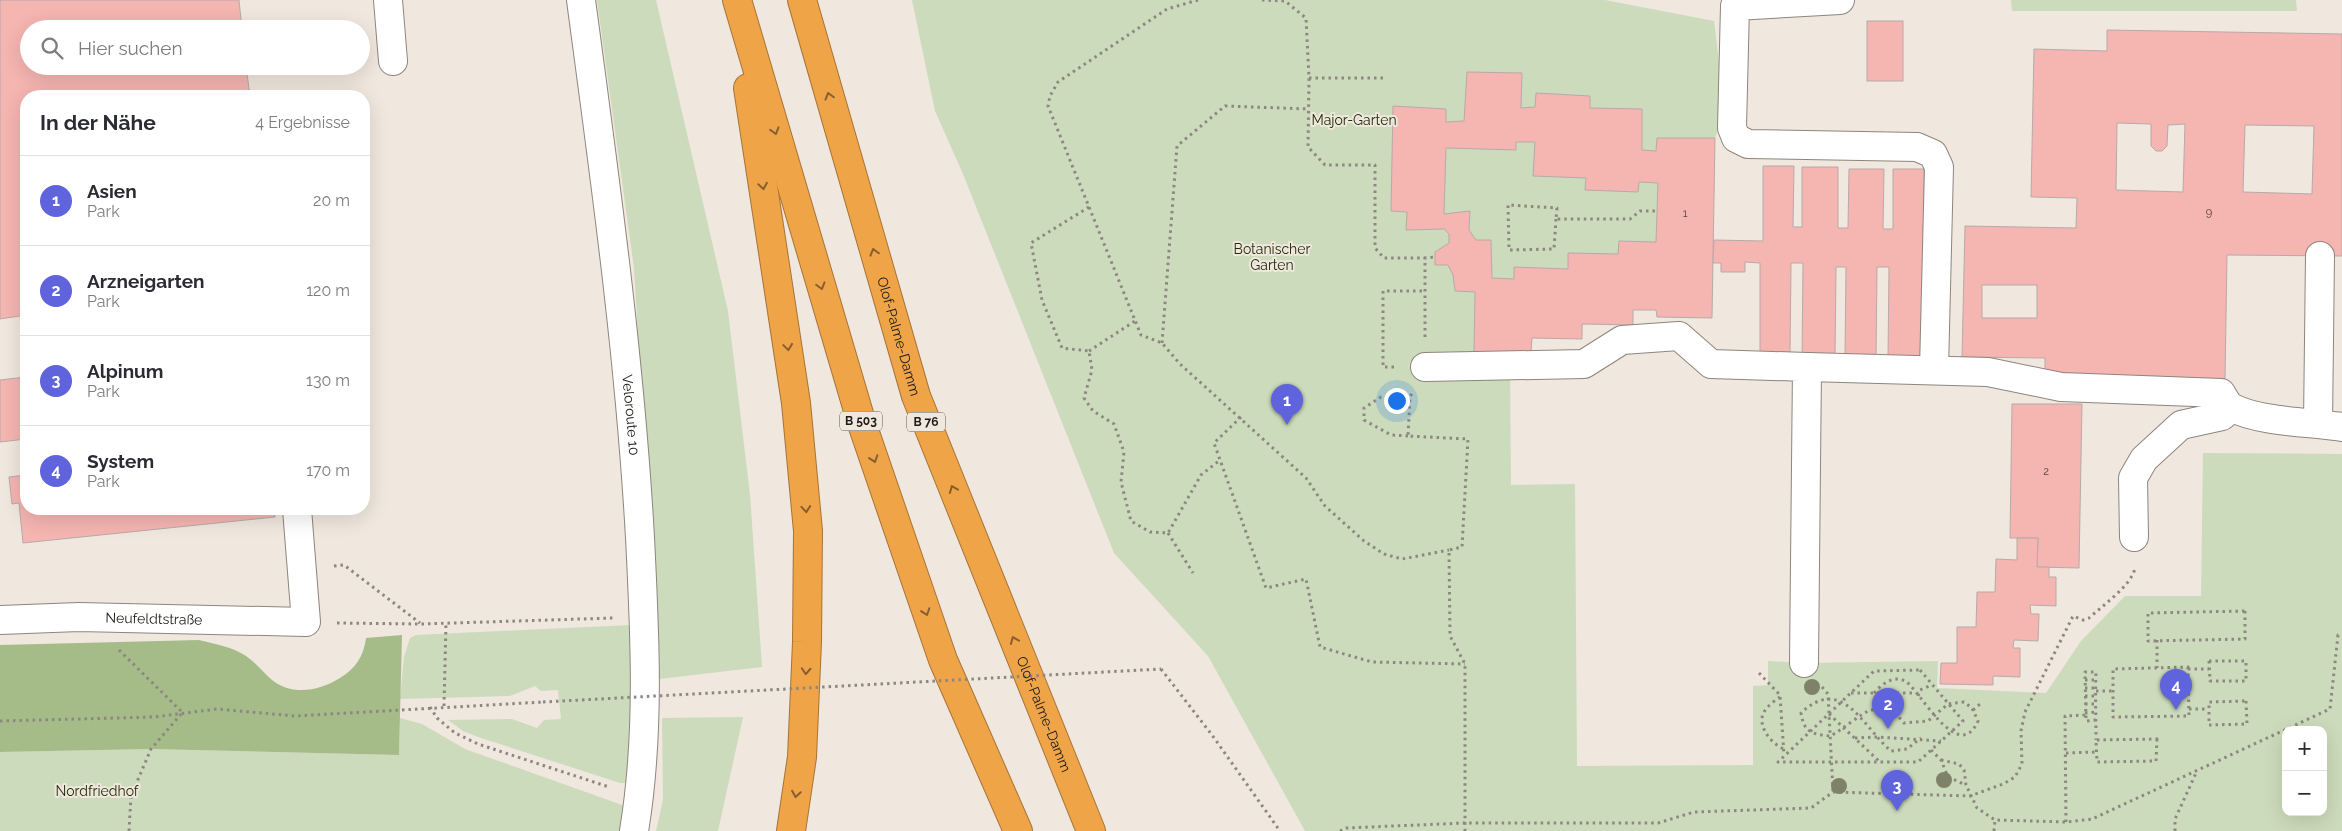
<!DOCTYPE html>
<html lang="de">
<head>
<meta charset="utf-8">
<style>
  :root { --surface:#fff; --page:#f2f2f3; --text:#2b2b33; --muted:#7c7c81; --line:#e1e1e2; --accent:#5f63dc }
  body { margin:0; font-family:Raleway,sans-serif; background:var(--page); color:var(--text) }
  .controls { position:absolute; right:15px; bottom:15px; display:grid; overflow:hidden; border-radius:10px; box-shadow:0 5px 20px #0002 }
  .controls button { width:45px; height:45px; display:grid; place-items:center; padding:0; border:0; border-bottom:1px solid var(--line); background:var(--surface); color:var(--text); font:25px sans-serif }
  .you { position:absolute; left:1396px; top:400px; width:18px; height:18px; margin:-12px; border:4px solid #fff; border-radius:50%; background:#1a73e8; box-shadow:0 0 0 8px #1a73e833 }
  .badge { display:grid; place-items:center; width:32px; height:32px; border-radius:50%; background:var(--accent); color:#fff; font-size:16px; font-weight:700 }
  .pin { position:absolute; translate:-50% -41px; filter:drop-shadow(0 1px 2px #0008) }
  .pin::after { content:''; position:absolute; top:26px; width:18px; height:15px; background:inherit; clip-path:polygon(0 0,100% 0,50% 100%) }
  .list { margin:0; padding:0; list-style:none }
  h2 { display:flex; justify-content:space-between; align-items:center; height:65px; margin:0; padding:0 20px; font-size:21px }
  h2 small { font-size:16px; font-weight:400; color:var(--muted) }
  .list li { display:grid; grid-template-columns:32px 1fr auto; gap:15px; align-items:center; box-sizing:border-box; height:90px; padding:0 20px; border-top:1px solid var(--line) }
  .list b { display:block; font-size:19px; white-space:nowrap }
  .list p { margin:0; font-size:16px; white-space:nowrap; color:var(--muted) }
  .list em { font-size:16px; font-style:normal; color:var(--muted) }
  .icon { flex:none; width:28px; height:28px; fill:none; stroke:currentColor; stroke-width:2; stroke-linecap:round; stroke-linejoin:round }
  .map { position:relative; flex:none; width:2342px; height:831px; overflow:hidden }
  .search { position:absolute; background:var(--surface); box-shadow:0 5px 20px #0002; left:20px; top:20px; width:350px; height:55px; display:flex; align-items:center; gap:12px; box-sizing:border-box; padding:0 18px; border-radius:28px; color:var(--muted); font-size:19px }
  .panel { position:absolute; background:var(--surface); box-shadow:0 5px 20px #0002; left:20px; top:90px; width:350px; height:425px; border-radius:20px }
  .map>svg:first-child { display:block }
  .green { fill:#ccdbbb; fill-rule:evenodd }
  .forest { fill:#a5bc89 }
  .building { fill:#f5b5b1; stroke:#b7aaa9; fill-rule:evenodd }
  .lines { fill:none; stroke-linecap:round; stroke-linejoin:round }
  .minor-casing { stroke:#8e857d; stroke-width:30 }
  .highway-casing { stroke:#a67437; stroke-width:30 }
  .path { stroke:#8d8781; stroke-width:3; stroke-dasharray:2.5 4; stroke-linecap:butt }
  .minor { stroke:#fff; stroke-width:28 }
  .highway { stroke:#efa448; stroke-width:28 }
  .path-bridge { stroke:#8d8781; stroke-width:3; stroke-dasharray:2.5 4; stroke-linecap:butt }
  .tree { fill:#7e8268 }
  .oneway { stroke:#865f30 }
  .labels { text-anchor:middle; stroke-width:4; stroke-linejoin:round; paint-order:stroke }
  .number-label { font-size:11px; fill:#53413e }
  .shield { fill:#f0e7de; stroke:#5c5853; stroke-width:1 }
  .shield-label { font-size:12px; font-weight:bold; fill:#1d1a17 }
  .park-label { font-size:14px; fill:#202f08; stroke:#f0e7de }
  .street-label { font-size:14px; fill:#1d1a17; stroke:#f0e7de }
</style>
</head>
<body>
<div class="map">
<svg width="2342" height="831" viewBox="0 0 2342 831">
  <rect width="100%" height="100%" fill="#f0e7de"/>
  <!-- green -->
  <g class="green">
    <polygon points="597,0 656,0 728,311 750,495 762,667 659,679 634,268"/>
    <path d="M912 0H1605L1714 21 1725 112 1715 138 1712 318 1657 317 1656 310H1633L1583 324 1582 339 1532 338 1531 353 1510 366 1511 485 1575 484 1577 766 1753 765V686L1768 685V661L1804 663 1938 661 1937 688 2046 693 2081 641 2125 596H2201L2203 453 2342 454V831H1305L1208 656 1114 553 963 174 935 111ZM2286 730H2323V812H2286Z"/>
    <polygon points="2011,0 2296,0 2297,11 2012,11"/>
    <polygon points="630,625 632,626 630,778 625,783 620,783 478,737 463,731 448,720 512,719 537,728 544,720 561,719 558,690 541,691 535,686 510,696 400,699 404,657 410,638 416,635"/>
    <polygon points="743,717 718,831 656,831 663,800 662,718"/>
    <polygon points="400,718 422,724 465,749 625,806 619,831 0,831 0,752 151,749 399,755"/>
  </g>
  <!-- forest -->
  <path class="forest" d="M402 635 399 755 151 749 0 752V645L199 640C215 644 233 647 246 656 256 663 263 672 272 680 292 696 319 691 340 678 355 669 364 656 366 638Z"/>
  <!-- building -->
  <g class="building">
    <polygon points="0,0 239,0 242,29 29,29 29,66 246,66 250,96 26,96 26,315 0,319"/>
    <rect x="1867" y="21" width="36" height="60"/>
    <path d="M2107 30 2342 34V256L2227 255 2225 379 2045 376V358L1962 357 1965 226 2076 228 2077 198 2031 197 2034 49 2107 51ZM2117 123 2151 124V146L2156 151H2162L2167 146 2168 125 2185 124 2183 192 2116 190ZM2245 125 2314 126 2312 194 2243 192ZM1982 285H2037V318H1982Z"/>
    <path d="M1467 72 1522 73 1521 108 1535 107 1536 93 1590 96V108L1642 109V150L1656 151 1657 138H1715L1712 318 1657 317 1656 310H1633V325L1582 324V339L1532 338 1531 353 1474 352 1475 292 1455 291 1453 275 1448 265H1435V252L1449 243V234L1444 229 1406 230 1407 212 1391 211 1393 106 1446 109V122L1464 121ZM1516 142H1535L1533 176 1586 178 1585 190 1638 192 1639 182 1658 183 1656 242 1619 241 1618 254 1568 253V269L1514 267V279L1492 278 1491 240H1476L1469 230 1470 211 1444 214 1446 148 1516 150Z"/>
    <polygon points="1763,166 1794,166 1793,227 1802,227 1802,167 1838,167 1838,228 1848,228 1849,169 1884,169 1883,229 1893,229 1893,169 1924,169 1922,359 1888,359 1889,267 1877,267 1876,359 1845,358 1846,267 1836,267 1835,358 1802,358 1803,263 1791,263 1790,355 1760,355 1760,263 1745,262 1745,272 1721,272 1721,263 1713,263 1714,240 1763,241"/>
    <polygon points="26,377 26,439 0,442 0,380"/>
    <polygon points="2012,404 2082,404 2079,568 2037,567 2038,538 2010,538"/>
    <polygon points="26,475 26,509 274,509 275,517 23,543 19,503 12,504 9,477"/>
    <polygon points="2017,538 2038,538 2037,567 2049,567 2049,577 2056,577 2056,606 2030,605 2031,614 2039,614 2038,641 2014,640 2013,648 2020,648 2020,677 1993,676 1993,685 1940,684 1941,663 1957,663 1957,627 1976,627 1977,592 1995,592 1996,559 2017,560"/>
  </g>
  <g class="lines">
    <!-- minor casing -->
    <g class="minor-casing">
      <g id="minor">
        <polyline points="388,0 393,61"/>
        <path id="s1" d="M581 0C605 179 630 358 640 538 645 635 650 735 634 831"/>
        <polyline points="1840,0 1735,6 1732,128 1736,138 1748,144 1917,147 1933,154 1939,167 1934,370"/>
        <polyline points="1425,367 1584,364 1622,340 1679,336 1711,364 1807,367 1804,663"/>
        <path d="M1807 367 1988 372 2061 387 2221 393C2224 398 2228 406 2233 408 2260 422 2311 422 2342 427"/>
        <polyline points="2318,423 2320,256"/>
        <polyline points="2134,537 2133,478 2144,459 2181,425 2222,416 2231,408"/>
        <path id="s2" d="M0 620 79 617 306 622 297 509"/>
      </g>
    </g>
    <!-- highway casing -->
    <g class="highway-casing">
      <g id="highway">
        <polyline points="737,0 862,424 943,660 1018,831"/>
        <path id="s3" d="M802 0 916 396 1091 831"/>
        <polyline points="748,88 796,403 808,531 807,642 802,757 791,831"/>
      </g>
    </g>
    <!-- path -->
    <g class="path">
      <polyline points="1198,0 1167,9 1058,82 1050,96 1048,106 1141,335 1162,343 1180,364 1306,478 1325,506 1364,541 1384,554 1402,559 1449,550"/>
      <polyline points="1262,0 1285,1 1306,18 1309,78 1308,147 1325,165 1375,165 1375,248 1384,258 1425,258"/>
      <polyline points="1309,78 1384,78"/>
      <polyline points="1089,207 1031,243 1042,300 1062,348 1089,351 1092,370 1084,398 1093,411 1114,424 1124,452 1121,482 1131,521 1150,532 1168,533 1201,475 1220,460"/>
      <polyline points="1556,219 1554,249 1509,250 1508,205 1557,208 1556,219 1630,219 1640,211 1657,211"/>
      <polyline points="1425,337 1425,258 1434,257"/>
      <polyline points="1162,343 1177,146 1225,106 1309,109"/>
      <polyline points="1089,351 1135,321"/>
      <polyline points="1394,367 1383,367 1383,291 1425,291"/>
      <polyline points="1412,394 1410,396 1408,436 1468,439 1462,547 1449,550 1450,636 1465,664 1465,831"/>
      <polyline points="1241,417 1214,443 1266,588 1306,579 1320,647 1372,662 1465,664"/>
      <polyline points="1408,436 1391,435 1364,420 1364,408 1381,397 1410,396"/>
      <polyline points="1168,533 1193,573"/>
      <polyline points="334,566 344,565 420,623"/>
      <polygon points="2245,611 2245,639 2148,641 2148,613"/>
      <polyline points="337,623 421,624 613,618"/>
      <polyline points="2157,640 2157,668"/>
      <polyline points="119,650 182,712"/>
      <polygon points="2209,661 2246,661 2246,681 2210,681"/>
      <polygon points="2188,667 2189,716 2113,717 2113,669"/>
      <polyline points="1161,669 1212,735 1280,831"/>
      <polyline points="2188,669 2209,669"/>
      <polygon points="1920,670 1963,721 1918,762 1778,762 1874,671"/>
      <polyline points="1759,673 1780,695 1784,755"/>
      <polyline points="2085,680 2096,680"/>
      <polyline points="1822,687 1828,694 1833,792"/>
      <polyline points="2085,688 2096,688"/>
      <polyline points="2096,691 2113,691"/>
      <polyline points="1851,693 1914,693"/>
      <path d="M1874 693C1882 684 1893 675 1905 681 1919 688 1958 766 1978 721L1972 708 1964 702 1948 704 1928 721 1904 723 1891 708C1884 709 1877 709 1871 710 1861 713 1841 731 1830 736 1811 734 1804 732 1801 713 1842 674 1863 727 1891 751L1907 749 1921 738"/>
      <polyline points="1918,696 1920,690 1932,685"/>
      <polyline points="2085,696 2096,696"/>
      <path d="M1780 697C1774 701 1766 707 1763 714 1758 728 1772 744 1784 749"/>
      <polygon points="2246,701 2247,724 2209,725 2209,702"/>
      <polyline points="2085,704 2096,704"/>
      <polyline points="444,706 446,623"/>
      <polyline points="430,707 437,718 455,733 478,744 609,787"/>
      <polyline points="2189,709 2208,709"/>
      <polyline points="1973,710 1980,704"/>
      <polyline points="2085,713 2096,712"/>
      <polyline points="1829,714 1880,762"/>
      <path d="M2096 720 2086 721 2085 672H2096C2095 695 2096 718 2096 740"/>
      <polyline points="0,721 154,717 217,709 295,716 543,702"/>
      <polyline points="1855,738 1877,737 1941,741"/>
      <polygon points="2157,739 2156,761 2097,762 2096,740"/>
      <polyline points="1931,750 1941,760 1948,777 1966,785"/>
      <polyline points="2066,753 2096,752"/>
      <polyline points="1941,760 1959,764 1964,770 1966,785 1977,808 1995,820 2066,822 2092,819 2330,709 2338,635 2342,635"/>
      <polyline points="2066,822 2065,716 2085,715"/>
      <polyline points="129,831 131,796 151,749 182,713"/>
      <path d="M1340 831 1346 828 1465 823H1658L1694 812 1811 808 1833 792 1970 796 2003 784 2015 777 2022 764 2021 731 2025 712 2073 616 2083 620 2089 618C2101 607 2132 585 2135 568"/>
      <polyline points="1994,831 1995,820"/>
      <polyline points="2175,831 2175,819 2197,771"/>
    </g>
    <!-- minor -->
    <use href="#minor" class="minor"/>
    <!-- highway -->
    <use href="#highway" class="highway"/>
    <!-- path-bridge -->
    <polyline class="path-bridge" points="543,702 1161,669"/>
  </g>
  <!-- trees -->
  <g class="tree">
    <circle cx="1812" cy="687" r="8"/>
    <circle cx="1944" cy="780" r="8"/>
    <circle cx="1839" cy="786" r="8"/>
  </g>
  <!-- one-way arrows -->
  <defs><path id="oneway-chevron" d="M-2-3.5L2.5 0L-2 3.5" fill="none" stroke-width="1.6" stroke-linecap="round" stroke-linejoin="round" transform="scale(1.25)"/></defs>
  <g class="oneway">
    <use href="#oneway-chevron" transform="translate(829 96) rotate(-106)"/>
    <use href="#oneway-chevron" transform="translate(775 131) rotate(74)"/>
    <use href="#oneway-chevron" transform="translate(763 186) rotate(81)"/>
    <use href="#oneway-chevron" transform="translate(874 252) rotate(-106)"/>
    <use href="#oneway-chevron" transform="translate(821 286) rotate(74)"/>
    <use href="#oneway-chevron" transform="translate(788 347) rotate(82)"/>
    <use href="#oneway-chevron" transform="translate(874 459) rotate(71)"/>
    <use href="#oneway-chevron" transform="translate(953 489) rotate(-112)"/>
    <use href="#oneway-chevron" transform="translate(806 509) rotate(85)"/>
    <use href="#oneway-chevron" transform="translate(926 612) rotate(71)"/>
    <use href="#oneway-chevron" transform="translate(1014 640) rotate(-112)"/>
    <use href="#oneway-chevron" transform="translate(806 671) rotate(93)"/>
    <use href="#oneway-chevron" transform="translate(796 794) rotate(99)"/>
  </g>
  <g class="labels">
    <!-- number labels -->
    <g class="number-label">
      <text x="2209" y="216">9</text>
      <text x="1685" y="217">1</text>
      <text x="2046" y="475">2</text>
    </g>
    <!-- shield labels -->
    <g class="shield">
      <rect x="840" y="411.5" width="42" height="19" rx="4"/>
      <rect x="907" y="412.5" width="38" height="19" rx="4"/>
    </g>
    <g class="shield-label">
      <text x="861" y="425">B 503</text>
      <text x="926" y="426">B 76</text>
    </g>
    <!-- park labels -->
    <g class="park-label">
      <text x="1354" y="125">Major-Garten</text>
      <text x="1272" y="254">Botanischer<tspan x="1272" dy="16">Garten</tspan></text>
      <text x="97" y="796">Nordfriedhof</text>
    </g>
    <!-- street labels -->
    <g class="street-label">
      <text dy="5" stroke="none"><textPath href="#s3" startOffset="350">Olof-Palme-Damm</textPath></text>
      <text dy="5" stroke="none"><textPath href="#s1" startOffset="418">Veloroute 10</textPath></text>
      <text dy="5" stroke="none"><textPath href="#s2" startOffset="154">Neufeldtstraße</textPath></text>
      <text dy="5" stroke="none"><textPath href="#s3" startOffset="755">Olof-Palme-Damm</textPath></text>
    </g>
  </g>
</svg>
<div class="controls">
<button>+</button>
<button>−</button>
</div>
<div class="you"></div>
<div class="pin badge" style="left:1287px;top:425px">1</div>
<div class="pin badge" style="left:1888px;top:729px">2</div>
<div class="pin badge" style="left:1897px;top:811px">3</div>
<div class="pin badge" style="left:2176px;top:710px">4</div>
<div class="search"><svg class="icon" aria-label="search" viewBox="0 0 24 24"><circle cx="10" cy="10" r="6"/><path d="M15 15l6 6"/></svg>Hier suchen</div>
<section class="panel">
<h2>In der Nähe<small>4 Ergebnisse</small></h2>
<ul class="list">
<li><span class="badge">1</span><div><b>Asien</b><p>Park</p></div><em>20 m</em></li>
<li><span class="badge">2</span><div><b>Arzneigarten</b><p>Park</p></div><em>120 m</em></li>
<li><span class="badge">3</span><div><b>Alpinum</b><p>Park</p></div><em>130 m</em></li>
<li><span class="badge">4</span><div><b>System</b><p>Park</p></div><em>170 m</em></li>
</ul>
</section>
</div>
</body>
</html>
